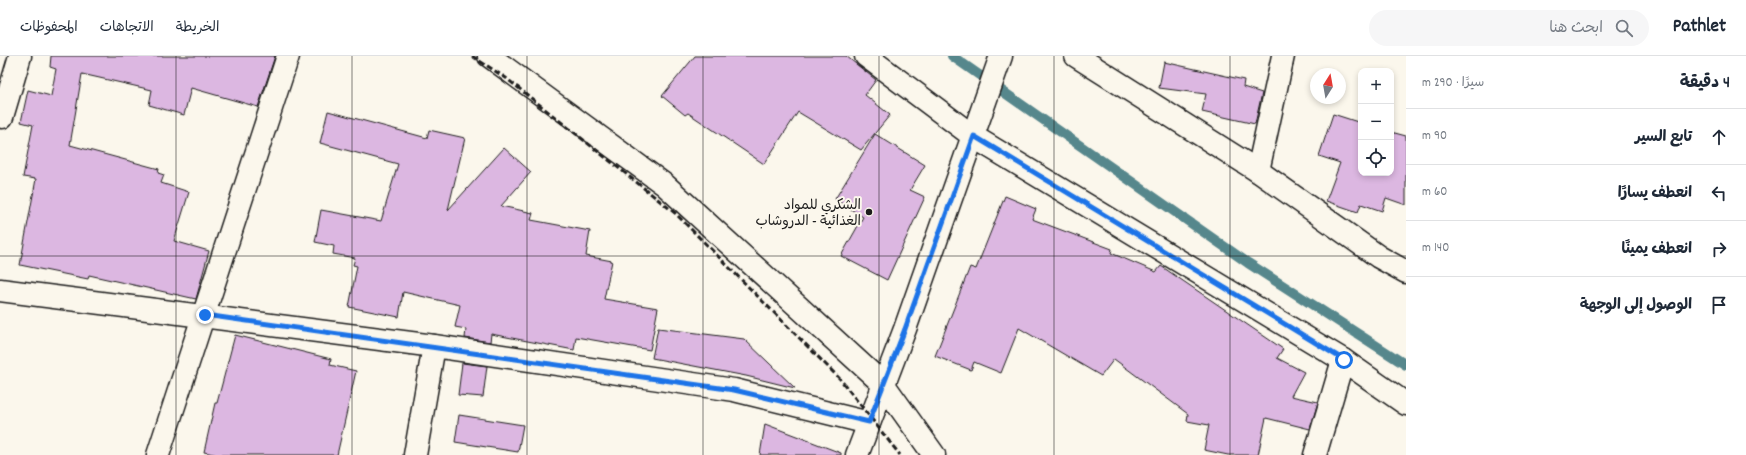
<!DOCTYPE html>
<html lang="ar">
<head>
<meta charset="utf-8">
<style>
  :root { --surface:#fff; --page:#f6f6f7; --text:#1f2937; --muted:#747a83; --line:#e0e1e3 }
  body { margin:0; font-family:Dekko,"Playpen Sans Arabic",sans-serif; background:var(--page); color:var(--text); direction:rtl }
  .controls { position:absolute; right:12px; top:12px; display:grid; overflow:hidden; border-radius:8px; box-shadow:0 2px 6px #0003 }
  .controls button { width:36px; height:36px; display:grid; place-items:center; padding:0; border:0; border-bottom:1px solid var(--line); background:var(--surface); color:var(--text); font:20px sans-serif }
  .compass { position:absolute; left:1310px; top:12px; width:36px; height:36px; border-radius:50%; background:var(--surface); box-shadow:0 2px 6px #0003; rotate:11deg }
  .stop { position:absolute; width:12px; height:12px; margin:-9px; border:3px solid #1a73e8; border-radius:50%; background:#fff }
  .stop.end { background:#1a73e8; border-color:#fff; box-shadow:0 1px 4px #0008 }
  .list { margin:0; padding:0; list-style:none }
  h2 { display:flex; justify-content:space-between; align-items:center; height:52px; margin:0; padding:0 16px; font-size:17px }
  h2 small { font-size:13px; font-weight:400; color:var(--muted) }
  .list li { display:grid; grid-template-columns:26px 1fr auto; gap:12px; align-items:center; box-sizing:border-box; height:56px; padding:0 16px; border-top:1px solid var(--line) }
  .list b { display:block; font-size:15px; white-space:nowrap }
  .list em { font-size:13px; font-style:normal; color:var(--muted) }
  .icon { flex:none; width:22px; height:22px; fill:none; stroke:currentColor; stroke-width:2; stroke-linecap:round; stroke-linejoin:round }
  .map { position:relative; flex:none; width:1406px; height:399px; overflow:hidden; direction:ltr }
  header { display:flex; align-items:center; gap:24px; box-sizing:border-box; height:56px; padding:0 20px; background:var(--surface); border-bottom:1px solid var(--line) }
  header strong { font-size:19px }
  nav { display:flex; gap:22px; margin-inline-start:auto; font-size:14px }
  .search { width:280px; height:36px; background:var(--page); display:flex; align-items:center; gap:10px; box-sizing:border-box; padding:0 14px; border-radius:22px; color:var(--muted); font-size:15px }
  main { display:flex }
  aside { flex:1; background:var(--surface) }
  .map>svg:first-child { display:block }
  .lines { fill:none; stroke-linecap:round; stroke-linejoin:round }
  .stream { stroke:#57878c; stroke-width:10 }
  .building { fill:#dcb7e1; stroke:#1c1c1c }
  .minor-casing { stroke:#1c1c1c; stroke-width:25 }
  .tertiary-casing { stroke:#1c1c1c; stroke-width:25 }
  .minor { stroke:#fbf7ec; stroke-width:22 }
  .tertiary { stroke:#fbf7ec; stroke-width:22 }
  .rail { stroke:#1c1c1c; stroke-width:3; stroke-dasharray:6 3; stroke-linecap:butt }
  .route { stroke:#1a73e8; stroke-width:5 }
  .grid { fill:none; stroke:#1c1c1c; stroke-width:1; stroke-opacity:0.55 }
  .poi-dot { fill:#1c1c1c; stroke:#fbf7ec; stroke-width:1.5 }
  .labels { text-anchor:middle; stroke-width:4; stroke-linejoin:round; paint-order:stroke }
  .poi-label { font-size:14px; fill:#1c1c1c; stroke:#fbf7ec; text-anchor:end }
</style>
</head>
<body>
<header>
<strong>Pathlet</strong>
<div class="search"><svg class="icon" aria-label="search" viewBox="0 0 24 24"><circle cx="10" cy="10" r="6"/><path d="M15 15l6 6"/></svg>ابحث هنا</div>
<nav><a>الخريطة</a><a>الاتجاهات</a><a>المحفوظات</a></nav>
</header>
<main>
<aside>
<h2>4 دقيقة<small>سيرًا · 290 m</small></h2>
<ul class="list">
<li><svg class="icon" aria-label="ahead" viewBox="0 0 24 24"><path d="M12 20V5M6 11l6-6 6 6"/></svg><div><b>تابع السير</b></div><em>90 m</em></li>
<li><svg class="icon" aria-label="left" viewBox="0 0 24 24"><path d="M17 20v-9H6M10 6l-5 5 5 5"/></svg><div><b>انعطف يسارًا</b></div><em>60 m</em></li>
<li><svg class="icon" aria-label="right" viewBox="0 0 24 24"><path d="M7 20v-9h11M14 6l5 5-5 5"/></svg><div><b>انعطف يمينًا</b></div><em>140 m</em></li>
<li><svg class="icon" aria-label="arrive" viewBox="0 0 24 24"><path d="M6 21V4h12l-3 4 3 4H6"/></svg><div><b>الوصول إلى الوجهة</b></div></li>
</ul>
</aside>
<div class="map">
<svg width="1406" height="399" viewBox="0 0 1406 399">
  <rect width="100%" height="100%" fill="#fbf7ec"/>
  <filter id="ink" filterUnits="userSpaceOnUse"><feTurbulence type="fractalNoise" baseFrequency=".025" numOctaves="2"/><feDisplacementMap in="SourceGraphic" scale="8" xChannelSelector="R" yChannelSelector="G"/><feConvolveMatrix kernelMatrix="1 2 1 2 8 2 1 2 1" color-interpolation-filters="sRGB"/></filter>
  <g filter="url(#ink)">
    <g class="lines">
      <!-- stream -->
      <polyline class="stream" points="952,0 1248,207 1406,309"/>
    </g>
    <!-- building -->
    <g class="building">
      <polygon points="51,0 275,0 258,51 191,32 184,59 149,49 152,34 82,18 70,89 159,113 158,117 164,119 161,127 189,136 174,185 209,195 196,243 89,219 88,223 20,209 36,123 23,121 33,69 21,66 28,34 51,40 56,13 50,11"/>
      <polygon points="695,0 846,0 876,24 865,39 890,59 861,94 798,56 764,108 688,57 685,59 662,40"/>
      <polygon points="1164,6 1244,24 1243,31 1262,37 1255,68 1202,56 1206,38 1159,32"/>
      <polygon points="328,55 427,82 429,74 465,82 448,154 504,92 531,116 501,150 533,157 531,164 590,175 586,200 612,205 604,243 658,252 650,294 576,281 574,294 491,278 490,286 465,282 466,273 455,271 460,249 403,236 399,261 349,251 357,210 353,209 355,202 333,198 334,190 315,186 321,154 381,165 398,108 320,87"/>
      <polygon points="1333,58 1361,67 1361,117 1391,117 1391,76 1406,80 1406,149 1386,142 1382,155 1361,148 1358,156 1326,145 1340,107 1319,100"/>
      <polygon points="875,78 925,109 910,134 925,141 887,224 841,200 863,161 835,143"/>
      <polygon points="1005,140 1036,153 1032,163 1112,193 1111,197 1156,216 1161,210 1283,293 1277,302 1304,316 1291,340 1318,346 1310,373 1266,362 1258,399 1228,399 1204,394 1209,369 1187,365 1188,358 1114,303 1101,320 1019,272 1001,317 974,306 971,314 935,300 970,211 976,213"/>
      <polygon points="658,272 744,283 795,332 746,320 652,302"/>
      <polygon points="235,279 331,303 330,309 356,315 337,399 218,399 204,396 215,347 217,347"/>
      <polygon points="462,307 487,310 483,341 458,339"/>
      <polygon points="459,359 523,369 518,396 455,386"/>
      <polygon points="765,368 841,397 841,399 760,399"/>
    </g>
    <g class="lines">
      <!-- minor casing -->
      <g class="minor-casing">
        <g id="minor">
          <polyline points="489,0 665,129 884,329"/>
          <polyline points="866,0 974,81 1343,304 1406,348"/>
          <polyline points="1076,0 1258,115 1379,201 1406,216"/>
          <polyline points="2,61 20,0"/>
          <polyline points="1258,115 1283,0"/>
          <polyline points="0,234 434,290 734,334 869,367"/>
          <polyline points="158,399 288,0"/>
          <polyline points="415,399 434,290"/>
          <polyline points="1315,399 1343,304"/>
        </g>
      </g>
      <!-- tertiary casing -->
      <g class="tertiary-casing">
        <g id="tertiary">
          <polyline points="884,329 934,399"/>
          <polyline points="857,399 905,273 1001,0"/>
        </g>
      </g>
      <!-- minor -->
      <use href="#minor" class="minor"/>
      <!-- tertiary -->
      <use href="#tertiary" class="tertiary"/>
      <!-- rail -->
      <polyline class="rail" points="472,0 506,22 675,157 840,323 900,399"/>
    </g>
  </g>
  <g class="lines" filter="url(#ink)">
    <!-- route -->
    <polyline class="route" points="205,259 734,334 869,366 905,273 974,80 1344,304"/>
  </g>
  <!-- grid -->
  <path class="grid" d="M176 0V399M352 0V399M527 0V399M703 0V399M879 0V399M1054 0V399M1230 0V399M0 200H1406"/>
  <!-- markers -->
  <circle class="poi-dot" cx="869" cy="156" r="4"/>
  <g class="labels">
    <!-- poi labels -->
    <g class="poi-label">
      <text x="861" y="153">الشكري للمواد<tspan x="861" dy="16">الغذائية - الدروشاب</tspan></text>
    </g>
  </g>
</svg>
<div class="controls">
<button>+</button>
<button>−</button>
<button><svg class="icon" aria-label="locate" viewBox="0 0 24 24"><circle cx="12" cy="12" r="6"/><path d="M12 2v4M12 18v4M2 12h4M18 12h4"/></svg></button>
</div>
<svg class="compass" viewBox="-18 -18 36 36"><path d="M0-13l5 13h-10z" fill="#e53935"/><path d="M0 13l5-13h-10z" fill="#747a83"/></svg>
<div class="stop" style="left:1344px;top:304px"></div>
<div class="stop end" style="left:205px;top:259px"></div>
</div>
</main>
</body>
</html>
